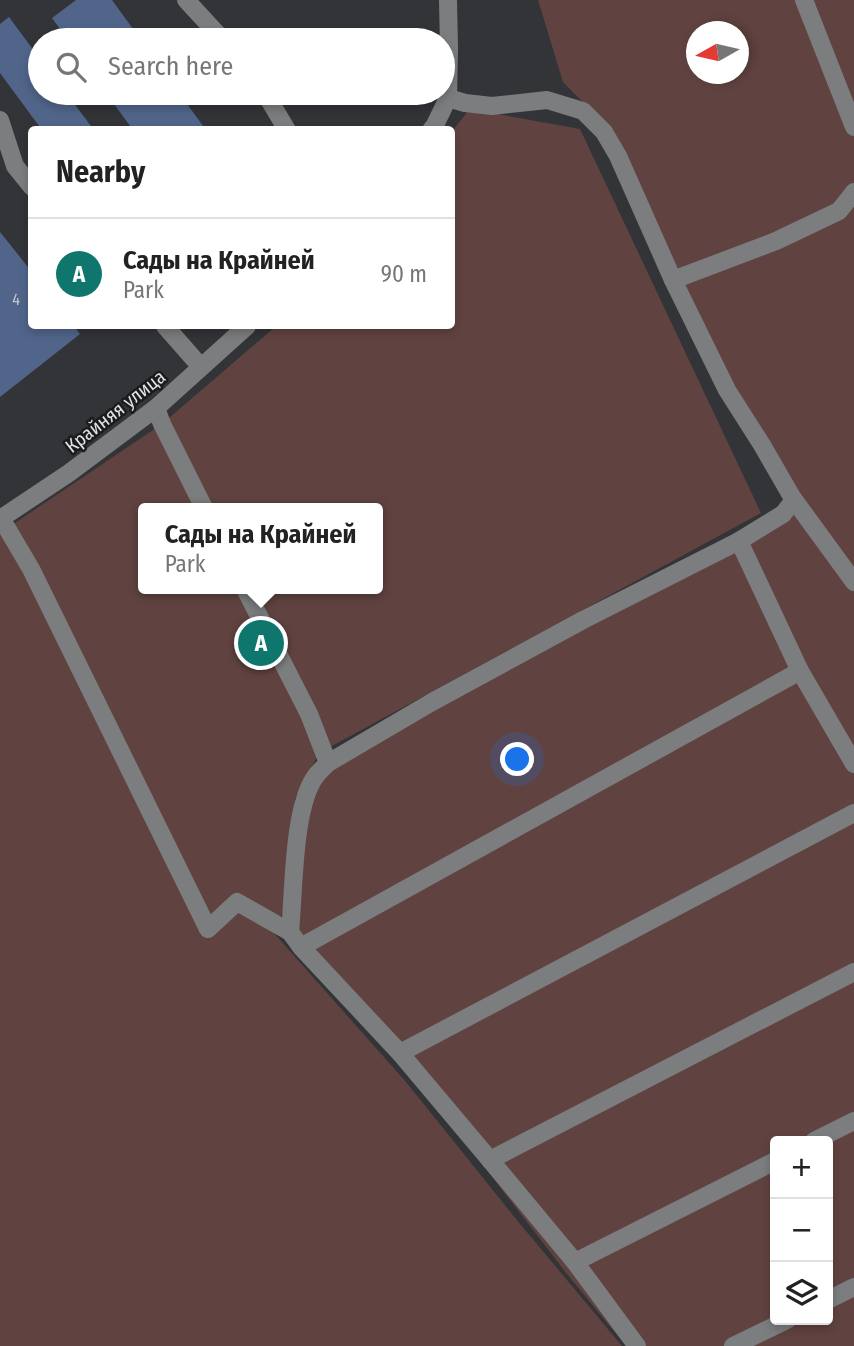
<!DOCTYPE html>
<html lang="en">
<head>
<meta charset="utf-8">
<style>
  :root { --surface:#fff; --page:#f6f6f6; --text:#222; --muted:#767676; --line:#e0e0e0; --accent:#0f766e }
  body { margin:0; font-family:"Fira Sans Condensed",sans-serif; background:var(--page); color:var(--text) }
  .controls { position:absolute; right:21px; bottom:21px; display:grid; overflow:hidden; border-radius:7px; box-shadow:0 4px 10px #0003 }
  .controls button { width:63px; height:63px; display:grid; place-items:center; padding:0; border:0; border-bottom:2px solid var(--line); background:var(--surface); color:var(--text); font:35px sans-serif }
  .compass { position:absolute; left:686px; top:21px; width:63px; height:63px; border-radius:50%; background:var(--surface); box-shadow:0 4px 10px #0003; rotate:262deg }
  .you { position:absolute; left:518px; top:760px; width:24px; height:24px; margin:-18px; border:5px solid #fff; border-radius:50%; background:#1a73e8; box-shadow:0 0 0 10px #1a73e833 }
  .badge { display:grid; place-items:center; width:46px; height:46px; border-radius:50%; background:var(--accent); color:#fff; font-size:23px; font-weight:700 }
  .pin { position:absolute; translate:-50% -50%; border:4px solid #fff; box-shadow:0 2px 7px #0006 }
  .popup { position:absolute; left:138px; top:503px; width:245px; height:91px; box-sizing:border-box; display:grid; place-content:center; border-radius:7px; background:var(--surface); filter:drop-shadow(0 2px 5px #0005); font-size:23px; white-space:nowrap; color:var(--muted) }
  .popup b { font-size:26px; color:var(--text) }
  .popup::after { content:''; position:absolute; left:50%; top:100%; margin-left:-14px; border:14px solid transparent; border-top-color:var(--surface) }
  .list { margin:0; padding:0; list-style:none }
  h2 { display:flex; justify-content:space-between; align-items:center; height:91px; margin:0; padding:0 28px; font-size:30px }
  h2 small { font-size:23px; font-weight:400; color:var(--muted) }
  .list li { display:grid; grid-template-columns:46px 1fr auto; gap:21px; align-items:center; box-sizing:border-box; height:112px; padding:0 28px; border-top:2px solid var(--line) }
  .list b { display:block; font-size:26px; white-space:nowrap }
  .list p { margin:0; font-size:23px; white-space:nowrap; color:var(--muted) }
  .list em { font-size:23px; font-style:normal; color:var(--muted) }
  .icon { flex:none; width:38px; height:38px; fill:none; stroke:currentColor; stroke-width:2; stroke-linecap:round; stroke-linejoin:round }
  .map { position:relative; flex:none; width:854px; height:1346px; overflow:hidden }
  .search { position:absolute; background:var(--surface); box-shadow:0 4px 10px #0003; left:28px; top:28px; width:427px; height:77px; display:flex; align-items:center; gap:18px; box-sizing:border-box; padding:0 24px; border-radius:38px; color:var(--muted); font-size:26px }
  .panel { position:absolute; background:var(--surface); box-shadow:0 4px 10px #0003; left:28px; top:126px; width:427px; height:203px; border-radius:7px }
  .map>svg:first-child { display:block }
  .green { fill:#604340; fill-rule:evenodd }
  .building { fill:#51658b }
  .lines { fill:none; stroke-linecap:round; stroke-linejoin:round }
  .minor { stroke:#7c7d7f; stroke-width:18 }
  .labels { text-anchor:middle; stroke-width:5; stroke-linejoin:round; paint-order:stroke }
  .number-label { font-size:16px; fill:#bec4ce }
  .street-label { font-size:19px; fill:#e2e3e5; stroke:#1b1c1d }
</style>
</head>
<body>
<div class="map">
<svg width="854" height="1346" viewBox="0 0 854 1346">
  <rect width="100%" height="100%" fill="#333437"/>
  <!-- green -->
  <path class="green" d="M538 0H854V1346H626L567 1274 408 1068 293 930 299 880 273 932 406 1082 516 1219 622 1346H0V533L162 424 276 326H452V131L470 109 580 129 761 513 319 753 295 799 299 879 310 782 802 499 722 380 617 137 563 82ZM696 32H738V74H696ZM144 508H378V589H144ZM775 1141H828V1320H775Z"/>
  <!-- building -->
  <g class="building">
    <polygon points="76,0 112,0 141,40 68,40 52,18"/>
    <polygon points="9,17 40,59 40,93 66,93 94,130 42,130 0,73 0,24"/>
    <polygon points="106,93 179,93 206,130 133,130"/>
    <polygon points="0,232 32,272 32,326 74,326 80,334 0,397"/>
  </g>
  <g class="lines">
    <!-- minor -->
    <g class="minor">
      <polyline points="186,0 223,40"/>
      <polyline points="804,0 854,127"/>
      <polyline points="265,93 287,130"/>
      <polyline points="448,98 465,103 492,106 547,100 583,111 604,132 618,156 673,280 727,390 762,445 792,497 854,582"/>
      <polyline points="0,120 15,166 32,187"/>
      <polyline points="431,130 435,125 448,98 449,48 448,0"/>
      <polyline points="673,280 776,241 839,211 854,192"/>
      <polyline points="165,326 201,367"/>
      <polyline points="156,408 162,424 204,508"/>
      <polyline points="1,518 31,569 208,929 237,902 290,932"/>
      <polyline points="0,519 69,473 156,408 247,326"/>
      <polyline points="739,541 800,671 854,764"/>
      <polyline points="245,589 309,714 328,763"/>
      <polyline points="301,947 800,671"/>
      <polyline points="400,1053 854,813"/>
      <polyline points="814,1141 854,1121"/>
      <polyline points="490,1160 854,972"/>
      <polyline points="575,1262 775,1161"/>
      <polyline points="828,1300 854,1287"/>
      <path d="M637 1346 575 1262 501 1173 400 1053 301 947 290 932C294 890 293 814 313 780 317 773 323 768 328 763L432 702 583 620 739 541 783 514 794 500"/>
      <polyline points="733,1346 787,1320"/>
    </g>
  </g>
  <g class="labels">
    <!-- number labels -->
    <g class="number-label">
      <text x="16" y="305">4</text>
    </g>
    <!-- street labels -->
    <g class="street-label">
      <text transform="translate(115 411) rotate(-38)" y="7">Крайняя улица</text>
    </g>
  </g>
</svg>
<div class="controls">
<button>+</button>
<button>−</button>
<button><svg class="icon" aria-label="layers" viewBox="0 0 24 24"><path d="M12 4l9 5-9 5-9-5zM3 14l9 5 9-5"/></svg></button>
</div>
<svg class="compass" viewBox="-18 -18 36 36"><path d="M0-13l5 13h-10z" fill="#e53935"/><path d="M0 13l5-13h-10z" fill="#767676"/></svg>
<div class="you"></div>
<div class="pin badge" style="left:261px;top:643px">A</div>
<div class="popup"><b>Сады на Крайней</b>Park</div>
<div class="search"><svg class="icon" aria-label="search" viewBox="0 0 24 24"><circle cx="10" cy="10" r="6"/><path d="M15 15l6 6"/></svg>Search here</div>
<section class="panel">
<h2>Nearby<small></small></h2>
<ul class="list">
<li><span class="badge">A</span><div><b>Сады на Крайней</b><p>Park</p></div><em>90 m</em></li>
</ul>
</section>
</div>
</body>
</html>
